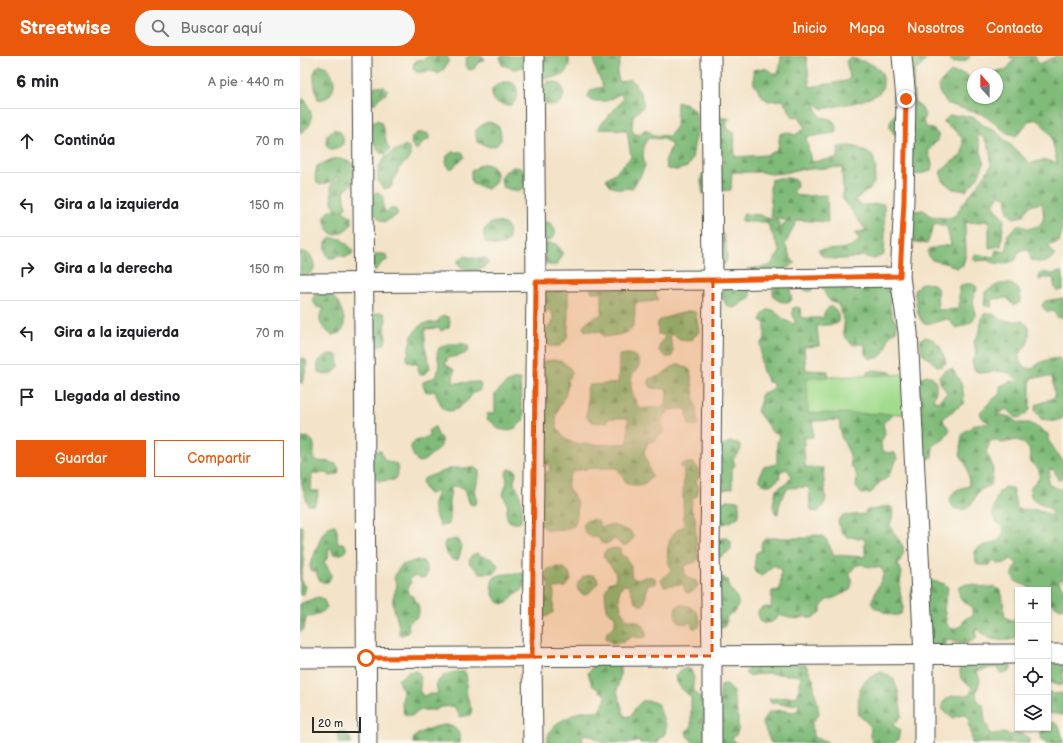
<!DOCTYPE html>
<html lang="es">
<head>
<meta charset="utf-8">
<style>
  :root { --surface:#fff; --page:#f6f6f6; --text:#202124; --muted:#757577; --line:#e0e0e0; --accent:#ea580c }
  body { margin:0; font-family:"Balsamiq Sans",sans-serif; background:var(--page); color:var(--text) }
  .controls { position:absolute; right:12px; bottom:12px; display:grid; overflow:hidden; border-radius:0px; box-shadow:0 1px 3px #0004 }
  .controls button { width:36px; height:36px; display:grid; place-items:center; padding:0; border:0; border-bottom:1px solid var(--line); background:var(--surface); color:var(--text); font:20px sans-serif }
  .compass { position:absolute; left:667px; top:12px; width:36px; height:36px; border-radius:50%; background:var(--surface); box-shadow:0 1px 3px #0004; rotate:339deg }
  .scale { position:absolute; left:12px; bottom:10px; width:49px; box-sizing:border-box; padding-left:4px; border:2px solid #2b2b2b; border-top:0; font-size:11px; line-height:14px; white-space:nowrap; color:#2b2b2b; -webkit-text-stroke:3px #fbf7ec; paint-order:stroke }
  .stop { position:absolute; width:12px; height:12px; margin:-9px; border:3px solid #ea580c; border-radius:50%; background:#fff }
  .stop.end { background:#ea580c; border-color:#fff; box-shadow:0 1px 4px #0008 }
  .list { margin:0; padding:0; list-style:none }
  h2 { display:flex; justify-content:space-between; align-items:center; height:52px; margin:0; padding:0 16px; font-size:17px }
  h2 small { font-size:13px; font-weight:400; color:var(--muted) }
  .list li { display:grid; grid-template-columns:26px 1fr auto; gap:12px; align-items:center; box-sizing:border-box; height:64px; padding:0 16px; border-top:1px solid var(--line) }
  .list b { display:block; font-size:15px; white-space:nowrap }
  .list em { font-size:13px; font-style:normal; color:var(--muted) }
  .actions { display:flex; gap:8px; padding:12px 16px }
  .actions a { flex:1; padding:9px 0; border:1px solid var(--accent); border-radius:0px; text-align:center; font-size:14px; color:var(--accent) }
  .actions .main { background:var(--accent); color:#fff }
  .icon { flex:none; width:22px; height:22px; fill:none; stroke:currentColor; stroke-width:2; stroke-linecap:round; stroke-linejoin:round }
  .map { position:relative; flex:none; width:763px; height:687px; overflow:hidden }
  header { display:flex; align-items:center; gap:24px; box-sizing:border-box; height:56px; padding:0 20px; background:var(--accent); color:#fff }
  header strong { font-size:19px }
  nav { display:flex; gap:22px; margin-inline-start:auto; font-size:14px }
  .search { width:280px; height:36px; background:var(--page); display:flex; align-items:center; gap:10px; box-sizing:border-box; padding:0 14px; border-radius:22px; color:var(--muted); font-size:15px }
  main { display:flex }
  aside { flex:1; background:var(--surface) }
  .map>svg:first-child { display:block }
  .forest { fill:url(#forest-firs); stroke:#567352 }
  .pitch { fill:#a1db8e; stroke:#66835c }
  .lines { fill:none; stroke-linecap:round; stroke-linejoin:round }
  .minor-casing { stroke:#494743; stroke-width:21 }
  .minor { stroke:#fff; stroke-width:19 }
  .route { stroke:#ea580c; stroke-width:5 }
  .marked { fill:#df570e; fill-opacity:0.2; stroke:#df570e; stroke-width:3; stroke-dasharray:8 5; stroke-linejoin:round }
</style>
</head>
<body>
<header>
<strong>Streetwise</strong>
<div class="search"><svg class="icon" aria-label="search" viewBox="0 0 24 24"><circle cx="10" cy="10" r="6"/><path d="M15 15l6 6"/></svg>Buscar aquí</div>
<nav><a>Inicio</a><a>Mapa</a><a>Nosotros</a><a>Contacto</a></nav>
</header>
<main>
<aside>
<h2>6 min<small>A pie · 440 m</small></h2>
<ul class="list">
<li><svg class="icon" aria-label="ahead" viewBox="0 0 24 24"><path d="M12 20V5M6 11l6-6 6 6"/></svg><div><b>Continúa</b></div><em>70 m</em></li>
<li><svg class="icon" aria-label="left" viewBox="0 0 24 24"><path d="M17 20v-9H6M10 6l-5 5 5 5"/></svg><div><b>Gira a la izquierda</b></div><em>150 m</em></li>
<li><svg class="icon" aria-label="right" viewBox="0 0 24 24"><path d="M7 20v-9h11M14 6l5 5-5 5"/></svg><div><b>Gira a la derecha</b></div><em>150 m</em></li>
<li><svg class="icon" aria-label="left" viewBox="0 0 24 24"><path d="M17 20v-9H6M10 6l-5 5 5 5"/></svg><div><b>Gira a la izquierda</b></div><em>70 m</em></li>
<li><svg class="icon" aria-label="arrive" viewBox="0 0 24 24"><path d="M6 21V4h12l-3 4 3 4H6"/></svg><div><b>Llegada al destino</b></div></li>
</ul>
<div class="actions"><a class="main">Guardar</a><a>Compartir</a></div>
</aside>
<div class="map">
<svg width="763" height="687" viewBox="0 0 763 687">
  <defs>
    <pattern id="forest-firs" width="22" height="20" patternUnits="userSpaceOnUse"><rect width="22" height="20" fill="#80bb79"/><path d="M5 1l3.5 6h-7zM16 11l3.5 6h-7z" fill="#699863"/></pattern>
  </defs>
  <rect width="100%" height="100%" fill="#fbf7ec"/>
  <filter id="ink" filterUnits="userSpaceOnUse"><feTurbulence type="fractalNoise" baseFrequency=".025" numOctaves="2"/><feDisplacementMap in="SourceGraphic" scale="8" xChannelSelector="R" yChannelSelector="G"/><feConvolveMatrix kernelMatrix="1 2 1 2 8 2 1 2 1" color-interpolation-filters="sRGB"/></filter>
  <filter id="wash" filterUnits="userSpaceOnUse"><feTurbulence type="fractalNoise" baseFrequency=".012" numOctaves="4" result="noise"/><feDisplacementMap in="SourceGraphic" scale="16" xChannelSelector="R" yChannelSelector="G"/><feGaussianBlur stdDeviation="0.9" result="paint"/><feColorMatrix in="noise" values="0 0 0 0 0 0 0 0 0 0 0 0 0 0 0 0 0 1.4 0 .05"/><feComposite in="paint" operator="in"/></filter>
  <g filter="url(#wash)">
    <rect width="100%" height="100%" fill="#f3e3c8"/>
    <!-- forest -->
    <g class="forest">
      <path d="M128 0H147L149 4 144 13 139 18C132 13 124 17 116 16L113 12 114 7 117 4H123Z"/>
      <polygon points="169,0 183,0 184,4 177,8 174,13 169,14 165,9 166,2"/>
      <path d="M200 0H226C226 6 222 14 214 13 213 13 203 9 202 9Z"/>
      <path d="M237 0H269V10L264 18C256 21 248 23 239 21Z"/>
      <path d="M295 0H321L317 19 320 26 331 23C339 33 341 37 344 50L333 60 332 73 334 78H340L345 73 354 79 369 80 376 70 377 46 384 47 395 54 397 66 396 77 392 103 387 111 377 114 367 113 365 105 372 89 366 85 364 83 348 82 344 89 343 99 345 110 340 121 332 132 320 133 310 130 306 123 316 116 331 101 327 74 297 73 321 46 323 40 319 38 307 45H291L288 40 291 34 303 31C300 20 292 12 295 0Z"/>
      <path d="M481 0H506L510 31 546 25 550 21 546 5 550 1C563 6 583 8 583 24 583 28 583 33 580 36 571 45 536 50 523 53L514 46 520 61C530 62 534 63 537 73L536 77 506 81 511 106 538 102V91C555 88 559 92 573 100L576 113 574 127 569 134 562 138 555 144 561 149 584 148 585 181 584 199 574 203 563 200 546 203H533L522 200 518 194C528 192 538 195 548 191 552 190 556 187 560 184L555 177 566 174 543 143 542 111 496 114 484 117 471 118 461 116H432L431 134 417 135 403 138 401 126 402 119 407 116 409 57 430 63H427V73H430L431 76 434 75 435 101 467 99 472 97 478 92 480 78 487 76 495 79 500 76 505 71 502 65 499 60 493 61 483 44 468 45 463 41 454 28 453 14C462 12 467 11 474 18H478L480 11Z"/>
      <path d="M615 0H628C625 7 621 11 615 14L613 27 615 47 621 51 625 59 623 65 626 71 633 73 638 78V85L632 88V90L628 95 632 108 631 115 616 119 609 117 601 78H594L590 72V66L594 59 600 54 609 12Z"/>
      <polygon points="649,0 671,0 666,5 652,7"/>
      <path d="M709 0H735L739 8C748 5 750 0 761 0L763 2V163L761 166 762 176 759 186 748 190 755 199C747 208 742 208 731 204L729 195 723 193 718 197 716 204 704 208 695 207 687 204 676 205 672 202 675 198 694 201 696 194 706 196 708 178 720 168 728 173 741 169 744 160 742 147 729 150 723 160 713 162 708 156 706 141 699 139 693 149 704 163 701 190 689 192V165L665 167 666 198 663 209 657 212 648 208 632 204 628 199V194L637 191 651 189 647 171 635 167 627 188 611 185V155L624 154 629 159 634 161 649 162 656 159 662 149 686 118 691 109 690 93 683 81 677 79 684 107 678 121 666 135 653 133 644 126 640 116 653 105 661 100C662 96 664 91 663 87 662 77 650 71 643 66L649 60 662 59 675 62 683 69 693 73 730 107 745 104 757 107 751 79 738 63 728 65 722 75 716 80 707 77 682 58 648 48 640 38 639 28 651 16 666 18 673 26V42H697V18H691L693 16 707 13 714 4Z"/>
      <path d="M21 9 27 11C30 15 33 21 34 26 34 36 28 45 18 43 16 37 11 18 16 13 17 11 19 10 21 9Z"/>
      <path d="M249 25C252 26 256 26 258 27 268 33 264 51 252 49 248 49 243 47 240 45 241 36 240 30 249 25Z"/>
      <path d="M203 26C206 26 210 26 213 27 222 33 217 52 205 49 203 49 196 46 194 45L192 39V33L198 28Z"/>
      <path d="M75 30 84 31 87 33V37C85 39 82 40 80 41 76 44 78 48 72 47L69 35Z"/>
      <path d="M0 42 5 44C13 58 16 68 0 77Z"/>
      <path d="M76 64 80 65C87 73 83 86 90 93L86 98 80 97 77 94V89L70 86 72 66Z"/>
      <path d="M187 66C199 68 201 71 201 84L197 89 190 91 177 86 176 80V74L182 69Z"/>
      <path d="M34 73C42 75 44 80 43 88 39 91 36 93 30 93 25 89 26 85 27 79Z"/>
      <path d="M117 77H127L129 80V83C128 84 125 85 123 87 118 92 118 98 111 88L112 81Z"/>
      <path d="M106 89C111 93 110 97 110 102L99 112 91 131 85 133C81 131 79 128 78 123 74 106 93 94 106 89Z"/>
      <path d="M152 96H162L164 99V102C162 104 159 105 157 107 154 110 155 113 149 112L146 107 147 100Z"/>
      <path d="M32 103C41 102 48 105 56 109L57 124 51 130 44 135 46 151 42 154 52 161V168C46 174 42 177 34 179 26 172 25 171 25 160 28 157 31 152 36 153L32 146 31 129 39 123 36 121 34 125 20 129 17 127 15 119 17 110Z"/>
      <path d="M182 108C185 108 188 108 191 110 201 116 196 134 184 132 181 131 176 129 172 128L171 121V115Z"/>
      <path d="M213 111C226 112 227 115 227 128 219 138 214 135 203 131L201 124 202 118Z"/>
      <polygon points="479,122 489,122 496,124 497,130 493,135 496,139 502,140 527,139 528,166 497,164 485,189 491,202 495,207 478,218 451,217 447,213 470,210 480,196 467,166 442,166 442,162 444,158 461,159 466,162 474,163 480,167 480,181 483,168 490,165 478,163 471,160 470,131 471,124"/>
      <path d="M77 136C89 142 80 147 85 155L87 156 92 151 97 155V159L85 166 81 165 74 158 70 141 73 138Z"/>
      <path d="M195 166C207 167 209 170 209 183L205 188 197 190 185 186 184 179V174L190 168Z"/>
      <path d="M248 166C254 169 256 173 255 180L250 184 243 185 240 167Z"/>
      <path d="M422 177 423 178C425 185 430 204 424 209 422 211 420 211 418 212Z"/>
      <path d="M31 182 42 183 53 194 52 198 46 201 38 199 34 202H29C25 197 26 192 26 186Z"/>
      <polygon points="248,187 256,188 263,196 259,204 258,208 256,209 248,209 245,205 243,190"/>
      <path d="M0 195C11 197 13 201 15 212L10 218 0 222Z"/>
      <path d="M75 198H85L87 201V204C85 205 82 207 80 209 77 212 78 215 72 214L70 202Z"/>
      <path d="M164 200 178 203 183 202 187 203 188 208C181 217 165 216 158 208V204Z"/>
      <path d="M744 216 751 218 761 216 763 217V234L756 235C754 230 754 226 753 222H741V224H739V221L740 218Z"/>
      <path d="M589 227C595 240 589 242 590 252 591 258 593 263 597 267L596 275C584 282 590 285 585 295 584 297 581 300 578 302H568L565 298V288L553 289 545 281 543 276 544 268 541 255 537 247C526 248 526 235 520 229Z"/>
      <path d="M622 227 634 228 637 232 638 254 659 253V232C664 227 670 226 676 230L677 234C671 242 674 250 676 258L673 264 670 267 657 272 653 269 648 263C639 264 632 269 623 267 616 258 617 246 614 235L617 231Z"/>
      <path d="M512 228 513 233 511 235H507L497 230 490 234 492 243 490 246C478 247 470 242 474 229Z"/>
      <path d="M699 228C703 228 709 227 713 229 720 232 722 241 719 247L714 249 710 246 708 242 692 243 691 246 692 250 690 251 684 249 685 236Z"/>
      <polygon points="263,231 268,236 268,277 266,284 260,290 249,290 244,282 247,272 252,268 253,259 249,253 245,258 242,233"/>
      <path d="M353 231 358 243 355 245 335 247C335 253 335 266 333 270 328 280 313 279 304 281L300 276 285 275 283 271C286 263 295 262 302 258V236H292L290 233Z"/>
      <path d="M426 231 450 233C452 240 450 245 441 246L440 249 433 252 427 250C424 245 422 241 422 234Z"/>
      <path d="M21 237H30C38 246 44 254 44 267 44 270 44 273 41 276 38 278 35 278 32 279 26 275 18 268 20 260 21 256 24 256 23 251L20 252 17 251 12 244 15 239Z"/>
      <polygon points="763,242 763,260 758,262 756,260 754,255 748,256 743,252 742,249 745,245"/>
      <path d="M497 251 500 252 501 262H523C524 259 524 257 526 255 532 244 540 257 538 266L536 268 517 270 519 290 504 291 506 314 528 315 531 356 569 354 567 316 574 314 591 316 594 323 596 356 583 367 585 377 581 387 582 396 595 397 597 403 590 417 587 422 580 426 571 437 562 438 556 431C557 422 558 416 551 411L550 399 541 380 539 364 513 365V381L504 382 505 411 524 412C524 416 523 421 524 425 525 440 530 443 518 456L512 455 510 451 509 431 488 432C482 440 479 448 478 458L475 457 473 449 476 434 487 427 491 420 489 415 485 413 480 416 479 423 470 429H464L459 423 463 411 477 408V386L480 382 477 377H473L457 355 461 344V338L473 333V327L468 326C459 310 461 305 461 287L465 284V268L461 264C461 257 468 251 475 255 479 258 481 262 485 264 488 266 491 267 495 268V265L492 256 493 252Z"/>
      <path d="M392 255 396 257 399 276C393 282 390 288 380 283 376 281 376 279 371 278L370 281C371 288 376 296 371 301H366L359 295C359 289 360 285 365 282L364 279 358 278C358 274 356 269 359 265 360 263 388 255 392 255Z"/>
      <polygon points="78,257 84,257 86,263 85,276 86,282 85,287 79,290 71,287 70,260"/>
      <path d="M688 257 693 258 700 263 708 265H722L729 271C729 287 729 286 719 299 719 309 723 311 732 313 740 305 748 303 759 302L763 308V362C755 367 749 365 741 363L735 354 736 349 755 341 752 321H732L730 326V354L722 361 716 362 707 353 703 355 696 360 702 359 710 361 718 367H730L748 378V384L763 405V422L758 424 754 414 750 413 748 426 753 431 763 434V526L762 522 758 524 762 531H763V552L757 551 748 545V534H732C723 524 705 531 717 507L711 503 705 507 698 508 694 504 689 509H679L676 507 675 495C681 487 694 490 701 482 703 480 703 476 704 473L695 464 692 457 698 437 704 431 712 432 717 453C733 454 738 452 752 460V454L732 443C728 432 731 429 739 423 740 413 739 412 731 407L729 393 725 388 717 384 702 387 691 384 686 396C694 410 694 413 691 429L678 435 674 444 668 452 663 454 655 453 649 445C654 433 657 433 669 430 668 415 669 411 660 399 661 393 660 381 664 376 665 375 667 374 669 373 675 367 679 367 687 368L690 366C683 364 683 364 680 356L692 344 700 338V330L711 325 716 326 718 324 710 317 697 315 691 316 681 317 674 314 672 305 676 299 674 285 680 275 681 265 684 258Z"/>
      <polygon points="144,260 148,261 150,265 149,271 141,275 139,272 125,273 125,291 127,298 130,312 126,317 120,319 118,313 119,309 112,307 107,305 107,300 109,296 109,290 112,280 116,274 122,268 137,266 141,261"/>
      <path d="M625 281C638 282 643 295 646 307L642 310C634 311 635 307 630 303H628C621 298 620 292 621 283Z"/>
      <path d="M147 288H164L168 290 169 294C164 300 156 300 148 302L145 308 154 314 153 327 179 326 181 330 179 335 173 337 168 344 157 353 150 355 144 354 139 345 135 335 130 336 125 335 123 329V326L137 320 139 308 137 297 139 292Z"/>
      <path d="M29 298H34L38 300 39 311C32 319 27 321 18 316 17 306 19 302 29 298Z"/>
      <path d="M328 298 336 300C346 312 331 314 331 325 330 332 335 347 340 353L366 350 367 333 352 332 350 330 348 324 350 322 360 320 372 311 380 308 390 314 396 351 398 368 393 371 389 369 386 353 368 354 367 358 363 361 362 366 364 376 358 380 355 385 348 386 344 396 352 421C343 430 339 430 327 428L317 412C307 412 276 411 271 418 267 423 268 428 268 433 280 446 279 454 274 470L266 473 247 474 237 466 242 420 250 414 249 409 244 408 237 402 242 306C254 302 266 304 272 316L271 320 267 323C269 329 266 338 263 343 262 346 260 348 259 351 256 359 254 368 259 375 261 378 263 381 267 384 278 391 315 388 328 387V362H309L307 366C298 367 292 368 286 360L288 352 287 333 289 329 318 327 319 299Z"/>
      <polygon points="0,302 4,302 7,305 6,314 2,327 0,327"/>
      <path d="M652 313C662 327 663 329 664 347L644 361 643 365 650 374 643 383 635 388 633 390 632 401 626 404 622 403 621 378 624 371 620 368 621 340 617 331 619 322 627 319 633 321C638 330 637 334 633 344L638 346 642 341 647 338C644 330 640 330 639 321L644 315Z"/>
      <path d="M220 323 221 350 224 359 223 365 217 371 209 375 198 373 193 367 187 363V358L195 357V338C205 329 206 324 220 323Z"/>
      <path d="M134 371H135C138 376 136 378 141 382 142 392 138 393 132 398 126 402 127 405 118 406 114 400 111 397 111 390L115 385 130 380 128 375Z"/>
      <path d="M7 381C20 387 10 396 16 405L30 406 37 409 39 414 38 418 30 420 27 417H12L11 435H19L16 447 13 449H8L2 429 1 422H0V386L2 382Z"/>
      <polygon points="430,386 438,387 440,389 441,394 433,403 435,409 432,413 432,432 423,434 417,434 419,391"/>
      <path d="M75 395H81L84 404 96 408C99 414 99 419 94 424L79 425 71 419 70 398Z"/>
      <path d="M383 407H393L398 412 399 421 396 425 399 432 397 440 392 443 391 453 395 461 397 496 399 503C394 509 390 506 384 511 385 521 386 522 396 525L398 529C395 535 392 537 386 537L383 528 364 530 361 524 372 513C364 503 367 484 376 475 378 472 381 472 384 470L383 440 384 411 381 412 380 410Z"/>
      <path d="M152 412H175L179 415V423L174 434 177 446 174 449 170 448 164 432 158 430 151 431C152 436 150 439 149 444 148 452 152 458 149 468L140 470C136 463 132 452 134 444 136 440 138 439 137 435L133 437 129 438C125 435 123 430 122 425L125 422Z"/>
      <path d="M211 413 215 414 216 417 214 424V428L219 435 222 450 221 466C216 468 213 467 209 465 206 460 205 456 208 451L203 438 207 426 206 419 207 414Z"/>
      <path d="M427 444 439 445V460C433 465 426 469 418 468L416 450Z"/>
      <path d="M589 450 592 452C593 458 593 462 590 468 595 487 613 487 597 509L602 516C601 522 599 530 600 536 601 544 606 550 601 558 592 562 583 555 574 551L571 546 584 518 582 513C575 509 568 513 562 508L555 510 550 517 552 527 550 534 534 542 527 544 521 551V556L512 562H507L506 560C497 565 488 562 480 559 475 565 470 567 463 567L459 565 458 556 459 554 466 551 471 552 472 535 480 534 481 514 474 509 462 520 456 517 454 512 456 497 462 494 461 491 462 485 467 482H505L515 479 522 480 526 483 534 499 565 501V483L548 481 542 478 538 465 542 460 565 458 566 454C576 454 580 452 589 450Z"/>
      <path d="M293 463 298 465 301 471 312 469 330 475 334 481C331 486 326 492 320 488 318 486 317 484 314 483L306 488 301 487 299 482C288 481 282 478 284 466L289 464Z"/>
      <polygon points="0,469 2,471 3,476 2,493 4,506 1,520 2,527 5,530 5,535 4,538 0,539"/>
      <path d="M35 469C39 476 36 479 38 487H43L46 490V494C43 499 39 499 33 498L31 491 29 492 28 502 24 505C25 508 32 517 31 520 31 522 29 524 28 526 19 527 18 523 16 515H11L10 509 13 502 15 497 21 481 28 470Z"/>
      <polygon points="427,482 431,485 431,494 419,502 418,483"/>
      <path d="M157 483 162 491 158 504H152C147 498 142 493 145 485Z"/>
      <path d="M316 492 320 493 321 499 326 501 331 511V519L334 523C342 523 347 518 355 522L356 528H348L345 545 343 549H339L335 545 329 530 324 529 320 532C318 544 320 556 328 564 339 564 348 569 346 581L340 582 333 580 323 586 314 588 306 583C306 575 308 574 315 570V560L308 556 306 547 305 536 309 527 315 525C315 525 316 519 316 519 314 508 289 496 316 492Z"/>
      <path d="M177 497C186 505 190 497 198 510L195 517H180L169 507 171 500Z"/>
      <path d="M117 504 123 505C127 510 128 514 126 521L121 522 115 520 109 522 111 526 107 534C109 538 110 538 113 541 118 546 122 557 116 562 113 564 111 564 108 567L109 574 107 577 102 579 99 578V571L93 548V542L97 530 94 522 97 515 102 509Z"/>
      <polygon points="257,511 263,512 269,516 271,524 266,531 254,532 253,557 245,561 242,560 242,538 248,534 249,530 246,524 247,514 251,512"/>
      <path d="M222 517 225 518C225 523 226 532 221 535 218 537 215 537 213 540 211 542 210 545 207 547 194 552 187 528 195 521 199 517 216 518 222 517Z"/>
      <path d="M293 519 297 522 298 527 288 538 284 539C278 536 275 532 279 526 279 526 282 522 283 521 286 520 290 519 293 519Z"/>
      <path d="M418 521H423L428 525C428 527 428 529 429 532 430 534 433 535 434 537 442 549 438 555 426 561L427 564 424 571 420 572 419 559 421 557 416 553Z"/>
      <path d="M628 524 645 528 648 532 644 553 647 568 652 573 661 570 665 563 673 559 671 550C661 545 658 542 659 530 662 529 665 528 668 528 677 528 686 534 694 530L701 535C704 544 703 552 705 561L711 564 718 562V582C710 585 697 585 689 582 685 580 681 576 678 573L676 576 677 582C670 588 656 589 649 583L646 584V588L644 591 631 592 616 551 611 542 612 532Z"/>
      <path d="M20 541 23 543 27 551C22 559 13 558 6 562L4 573 0 576V548L15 542Z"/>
      <path d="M380 549C392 548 403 559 399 571L396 572H393L390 566C378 572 373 561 376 551Z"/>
      <path d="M705 602 710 609 711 614 709 616 701 617 697 611 677 615 680 624 676 638 677 643 683 649 685 665 691 679C698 676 703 677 711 679L716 677 724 678 729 683V687H672L671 675 668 668 670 664 666 658 652 662 643 654 642 648C650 637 658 640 670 639L672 631 661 623 660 616 661 610 668 606Z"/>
      <path d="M313 606 320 610V620L317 635 323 656 326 661 332 659 335 652 342 645H350L358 648 366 671 365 678 358 684 359 687H340L339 685 332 687H303L294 681 286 678 281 681 284 687H247C247 682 249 676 252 672 255 667 277 656 283 655 290 655 294 656 301 653L307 640 292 629 288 617 293 610Z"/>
      <polygon points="453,606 495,607 506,609 514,625 514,632 518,651 519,657 517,661 512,667 513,681 526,685 528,687 471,687 462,666 469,656 480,654 493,656 498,654 499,647 492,649 471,647 469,643 498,640 501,620 466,617 448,620 445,617"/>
      <polygon points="748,608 763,608 763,629 748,626"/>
      <path d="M387 612 391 614 394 622 393 630 395 637 404 643V687H394L387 680 386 675 391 672V641C383 634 378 631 375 620L381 614Z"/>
      <path d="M115 615 119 617C121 623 121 628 119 634L123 640 129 638H138L136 627C147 616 149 616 165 616 169 624 165 627 166 635 167 642 170 648 172 654L170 659 160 661 154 650 141 651 135 654H121L111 660 104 658 102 651 103 634 100 630 98 624 108 616Z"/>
      <path d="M582 616 593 622 598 635 602 660 593 669 600 674 598 684 594 687H573L570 680 571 671 559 659C557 636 558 624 582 616Z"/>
      <polygon points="426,628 433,636 438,662 438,675 436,679 432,682 437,687 415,687 421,629"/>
      <polygon points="748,635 753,638 763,637 763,659 748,657"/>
      <path d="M754 666C760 670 763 680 763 687H745L741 681V676L744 672H748V668Z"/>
      <path d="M144 669C155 669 161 676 160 687H114L113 685 114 681C123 674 133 671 144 669Z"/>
      <path d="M41 675C47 676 50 681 52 687H38L37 677Z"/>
    </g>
    <!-- pitch -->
    <polygon class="pitch" points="609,318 610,358 508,357 507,322"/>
  </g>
  <g filter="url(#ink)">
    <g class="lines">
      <!-- minor casing -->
      <g class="minor-casing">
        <g id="minor">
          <polyline points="62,0 67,687"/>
          <polyline points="411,0 413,224 410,493 412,600 412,687"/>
          <polyline points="602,0 606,43 604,145 600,221 608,276 624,599 624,687"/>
          <polyline points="0,227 413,224 600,221"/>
          <polyline points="748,598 763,598"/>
          <polyline points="0,602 718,598"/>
          <polyline points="233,687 232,601 236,226 234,0"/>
        </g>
      </g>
      <!-- minor -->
      <use href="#minor" class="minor"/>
    </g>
  </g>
  <g class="lines" filter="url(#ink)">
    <!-- route -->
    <polyline class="route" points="66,602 232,601 236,226 413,224 600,220 604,145 606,43"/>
  </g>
  <!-- marked area -->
  <path class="marked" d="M413 224 412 600 232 601 236 226Z"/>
</svg>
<div class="controls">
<button>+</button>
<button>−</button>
<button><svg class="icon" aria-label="locate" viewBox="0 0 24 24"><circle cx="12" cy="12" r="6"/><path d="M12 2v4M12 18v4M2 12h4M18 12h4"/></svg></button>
<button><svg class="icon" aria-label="layers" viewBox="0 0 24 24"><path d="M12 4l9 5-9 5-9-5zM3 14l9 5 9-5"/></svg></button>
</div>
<svg class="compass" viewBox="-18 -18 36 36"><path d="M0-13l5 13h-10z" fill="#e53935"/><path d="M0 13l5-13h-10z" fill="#757577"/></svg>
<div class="scale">20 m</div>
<div class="stop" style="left:66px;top:602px"></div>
<div class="stop end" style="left:606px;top:43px"></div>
</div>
</main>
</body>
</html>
